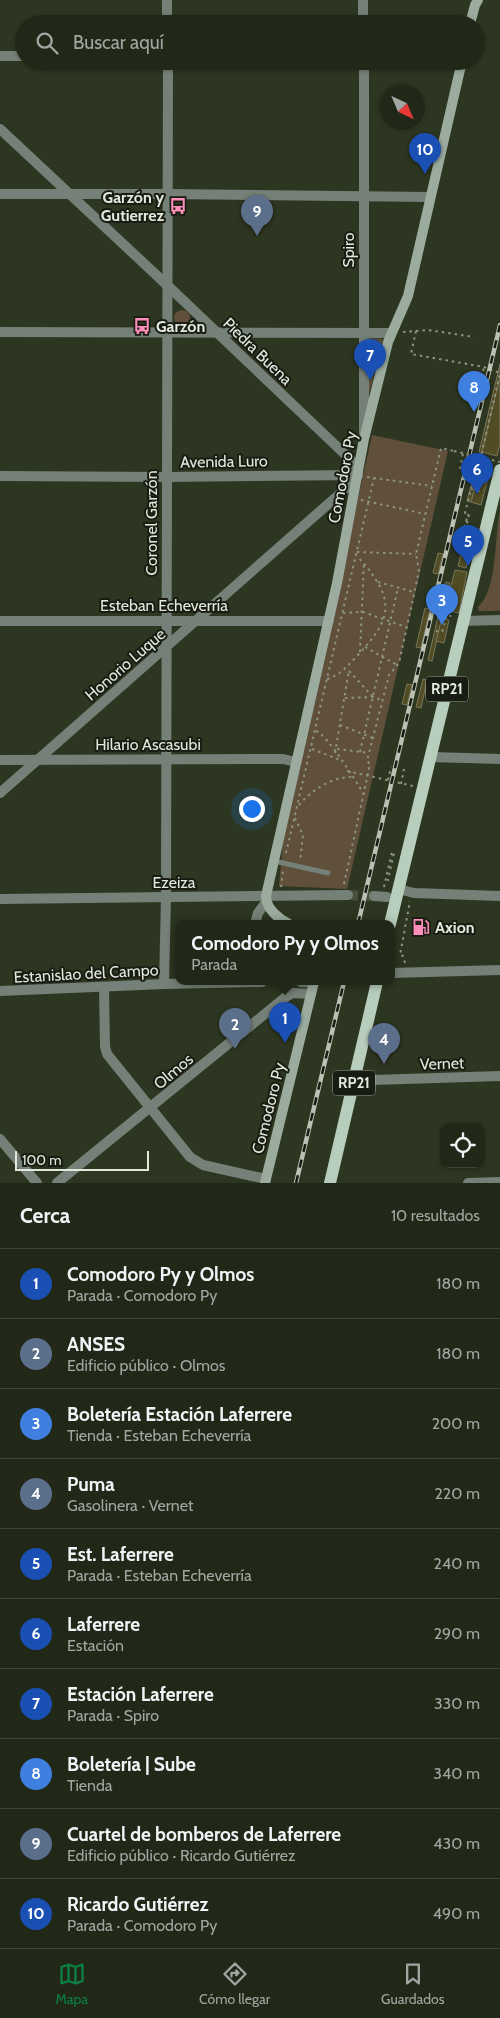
<!DOCTYPE html>
<html lang="es">
<head>
<meta charset="utf-8">
<style>
  :root { --surface:#222818; --page:#2a3021; --text:#f1f3f6; --muted:#a2a6a2; --line:#3f4437; --accent:#0b8043 }
  body { margin:0; font-family:Cabin,sans-serif; background:var(--page); color:var(--text) }
  .controls { position:absolute; right:15px; bottom:15px; display:grid; overflow:hidden; border-radius:10px; box-shadow:0 1px 4px #0004 }
  .controls button { width:45px; height:45px; display:grid; place-items:center; padding:0; border:0; border-bottom:1px solid var(--line); background:var(--surface); color:var(--text); font:25px sans-serif }
  .compass { position:absolute; left:380px; top:85px; width:45px; height:45px; border-radius:50%; background:var(--surface); box-shadow:0 1px 4px #0004; rotate:136deg }
  .scale { position:absolute; left:15px; bottom:12px; width:134px; box-sizing:border-box; padding-left:5px; border:2px solid #e2e8db; border-top:0; font-size:14px; line-height:18px; white-space:nowrap; color:#e2e8db; -webkit-text-stroke:4px #181c12; paint-order:stroke }
  .you { position:absolute; left:251px; top:808px; width:18px; height:18px; margin:-12px; border:4px solid #fff; border-radius:50%; background:#1a73e8; box-shadow:0 0 0 8px #1a73e833 }
  .badge { display:grid; place-items:center; width:32px; height:32px; border-radius:50%; background:var(--accent); color:#fff; font-size:16px; font-weight:700 }
  .pin { position:absolute; translate:-50% -41px; filter:drop-shadow(0 1px 2px #0008) }
  .pin::after { content:''; position:absolute; top:26px; width:18px; height:15px; background:inherit; clip-path:polygon(0 0,100% 0,50% 100%) }
  .popup { position:absolute; left:175px; top:920px; width:220px; height:65px; box-sizing:border-box; display:grid; place-content:center; border-radius:10px; background:var(--surface); filter:drop-shadow(0 1px 4px #0005); font-size:16px; white-space:nowrap; color:var(--muted) }
  .popup b { font-size:19px; color:var(--text) }
  .popup::after { content:''; position:absolute; left:50%; top:100%; margin-left:-10px; border:10px solid transparent; border-top-color:var(--surface) }
  .list { margin:0; padding:0; list-style:none }
  h2 { display:flex; justify-content:space-between; align-items:center; height:65px; margin:0; padding:0 20px; font-size:21px }
  h2 small { font-size:16px; font-weight:400; color:var(--muted) }
  .list li { display:grid; grid-template-columns:32px 1fr auto; gap:15px; align-items:center; box-sizing:border-box; height:70px; padding:0 20px; border-top:1px solid var(--line) }
  .list b { display:block; font-size:19px; white-space:nowrap }
  .list p { margin:0; font-size:16px; white-space:nowrap; color:var(--muted) }
  .list em { font-size:16px; font-style:normal; color:var(--muted) }
  .icon { flex:none; width:28px; height:28px; fill:none; stroke:currentColor; stroke-width:2; stroke-linecap:round; stroke-linejoin:round }
  .map { position:relative; flex:none; width:500px; height:1183px; overflow:hidden }
  .search { position:absolute; background:var(--surface); box-shadow:0 1px 4px #0004; left:15px; right:15px; top:15px; height:55px; display:flex; align-items:center; gap:12px; box-sizing:border-box; padding:0 18px; border-radius:28px; color:var(--muted); font-size:19px }
  .sheet { height:765px; background:var(--surface) }
  nav { display:flex; justify-content:space-around; align-items:center; box-sizing:border-box; height:70px; border-top:1px solid var(--line); background:var(--surface); font-size:14px; color:var(--muted) }
  nav a { display:grid; justify-items:center; gap:2px }
  nav .on { color:var(--accent) }
  .map>svg:first-child { display:block }
  .green { fill:#5f4f3b }
  .building { fill:#524c24; stroke:#7a765c }
  .lines { fill:none; stroke-linecap:round; stroke-linejoin:round }
  .minor-tunnel { stroke:#48513c; stroke-width:10; stroke-dasharray:10 5; stroke-linecap:butt }
  .path { stroke:#8d9483; stroke-width:2; stroke-dasharray:2.5 4; stroke-linecap:butt }
  .service { stroke:#758078; stroke-width:5 }
  .minor { stroke:#758078; stroke-width:10 }
  .tertiary { stroke:#758078; stroke-width:10 }
  .secondary { stroke:#9bac9f; stroke-width:10 }
  .primary { stroke:#b8cebd; stroke-width:12 }
  .rail-casing { stroke:#bbc2b3; stroke-width:4.5 }
  .rail { stroke:#181c12; stroke-width:2.5; stroke-dasharray:8; stroke-linecap:butt }
  .path-bridge { stroke:#8d9483; stroke-width:2; stroke-dasharray:2.5 4; stroke-linecap:butt }
  .labels { text-anchor:middle; stroke-width:4; stroke-linejoin:round; paint-order:stroke }
  .shield { fill:#181c12; stroke:#a5ab9f; stroke-width:1 }
  .shield-label { font-size:15px; font-weight:bold; fill:#e2e8db }
  .poi-label { font-size:16px; font-weight:bold; fill:#e2e8db; stroke:#181c12; text-anchor:start }
  .street-label { font-size:16px; fill:#e2e8db; stroke:#181c12 }
</style>
</head>
<body>
<div class="map">
<svg width="500" height="1183" viewBox="0 0 500 1183">
  <rect width="100%" height="100%" fill="#2d3620"/>
  <!-- green -->
  <g class="green">
    <circle cx="182" cy="318" r="8"/>
    <polygon points="369,338 383,339 369,394 368,340"/>
    <polygon points="372,435 448,451 347,889 279,886 283,840"/>
    <path d="M500 511V610L498 611H479L478 607C498 589 494 537 500 511Z"/>
  </g>
  <!-- building -->
  <g class="building">
    <polygon points="500,364 500,377 482,452 479,452"/>
    <polygon points="500,377 500,444 497,456 482,452"/>
    <polygon points="474,474 478,476 471,502 467,501"/>
    <polygon points="478,476 488,478 481,505 471,502"/>
    <polygon points="464,543 471,544 466,568 458,566"/>
    <polygon points="438,553 443,554 438,574 433,573"/>
    <polygon points="455,570 467,572 459,613 445,610"/>
    <polygon points="446,582 450,583 432,661 428,660"/>
    <polygon points="425,608 430,609 421,648 416,647"/>
    <polygon points="442,618 449,620 444,643 436,641"/>
    <polygon points="423,679 427,680 421,708 416,707"/>
    <polygon points="407,684 412,685 407,705 402,704"/>
  </g>
  <g class="lines">
    <!-- minor-tunnel -->
    <polyline class="minor-tunnel" points="348,895 374,896"/>
    <!-- path -->
    <g class="path">
      <polyline points="416,331 411,354 484,367 500,373 477,474 475,473 465,513 469,514 462,546 459,545"/>
      <polyline points="403,332 428,330 474,337"/>
      <polyline points="475,409 484,367"/>
      <polyline points="460,469 463,453"/>
      <polyline points="475,473 479,457"/>
      <polyline points="367,477 432,486"/>
      <polyline points="471,489 483,492"/>
      <polyline points="361,500 425,514"/>
      <polyline points="461,540 468,514"/>
      <polyline points="357,552 416,554"/>
      <polyline points="378,582 414,592"/>
      <polyline points="343,613 363,612 406,627"/>
      <polyline points="436,631 442,632 447,615 454,617"/>
      <polyline points="365,647 397,665"/>
      <polyline points="360,652 364,562"/>
      <polyline points="349,671 373,697"/>
      <path d="M327 679C341 675 348 665 358 655 379 632 397 611 376 580 370 571 365 563 356 556"/>
      <polyline points="345,698 373,697 382,700"/>
      <polyline points="340,725 373,738"/>
      <path d="M316 731C327 734 356 782 364 794"/>
      <polyline points="312,749 340,760"/>
      <polyline points="337,749 369,753"/>
      <polyline points="360,752 398,588"/>
      <polyline points="335,753 349,670"/>
      <polyline points="347,771 413,786"/>
      <polyline points="388,780 391,767"/>
      <polyline points="401,784 404,769"/>
      <path d="M299 805C312 790 331 777 352 777"/>
      <polyline points="295,818 303,835 300,861"/>
      <polyline points="286,853 374,478"/>
      <polyline points="344,884 370,764 367,761 389,675 399,663 419,571 416,554 441,448 454,451"/>
      <polyline points="281,887 283,870"/>
      <polyline points="384,887 392,852 394,853 388,880 389,880"/>
      <polyline points="405,963 403,956 400,955 410,901"/>
    </g>
    <!-- service -->
    <polyline class="service" points="274,861 328,873"/>
    <!-- minor -->
    <g class="minor">
      <polyline points="167,0 167,24"/>
      <polyline points="363,0 363,24"/>
      <polyline points="0,56 24,56"/>
      <polyline points="364,61 364,433"/>
      <polyline points="0,129 167,285 351,460 358,475"/>
      <polyline points="0,194 167,194 430,197"/>
      <polyline points="0,332 391,333"/>
      <polyline points="0,476 166,477 358,475"/>
      <polyline points="0,621 329,621"/>
      <polyline points="431,757 500,759"/>
      <polyline points="0,760 283,759 296,762"/>
      <polyline points="0,793 343,491 358,475"/>
      <polyline points="398,889 414,893 500,896"/>
      <polyline points="374,896 387,897"/>
      <polyline points="0,899 348,895"/>
      <polyline points="255,924 258,913 266,902"/>
      <polyline points="301,982 314,983"/>
      <polyline points="164,984 166,897 168,61"/>
      <polyline points="104,987 105,1047 107,1054 190,1157 203,1165 266,1179"/>
      <polyline points="0,991 164,984 262,982"/>
      <polyline points="355,1078 373,1080 500,1076"/>
      <polyline points="0,1139 37,1183"/>
      <polyline points="57,1183 287,996 293,993 311,994"/>
      <polyline points="468,1183 500,1182"/>
    </g>
    <!-- tertiary -->
    <g class="tertiary">
      <polyline points="463,621 500,620"/>
      <polyline points="391,973 500,970"/>
    </g>
    <!-- secondary -->
    <g class="secondary">
      <polyline points="470,24 475,5 478,0"/>
      <path d="M289 924C279 919 266 909 266 896L337 583 364 439 388 342 408 296 462 61"/>
      <polyline points="265,1183 314,982"/>
    </g>
    <!-- primary -->
    <g class="primary">
      <polyline points="390,924 500,470"/>
      <polyline points="330,1183 377,982"/>
    </g>
    <!-- rail casing -->
    <g class="rail-casing">
      <g id="rail">
        <polyline points="358,924 500,325"/>
        <polyline points="296,1183 344,982"/>
      </g>
    </g>
    <!-- rail -->
    <use href="#rail" class="rail"/>
    <!-- path-bridge -->
    <polyline class="path-bridge" points="454,451 500,462"/>
  </g>
  <!-- icons -->
  <defs>
    <g id="bus-bare" transform="scale(1.35)"><path d="M-5-6H5V4H4V6H2V4H-2V6H-4V4H-5ZM-3.5-4V0h7V-4ZM-3.5 1.2v1.5H-2V1.2ZM2 1.2v1.5H3.5V1.2Z" fill="#ff8ebb" stroke="#181c12" stroke-width="2.5" paint-order="stroke"/></g>
    <g id="fuel-bare" transform="scale(1.35)"><path d="M-5.5-6h7V0h2V4h1.3V-2.5L3-4.5l.8-.8L6-3V5H2.5V1h-1V6h-7ZM-4.2-4.7v3.2H.2V-4.7Z" fill="#ff8ebb" stroke="#181c12" stroke-width="2.5" paint-order="stroke"/></g>
  </defs>
  <g fill-rule="evenodd">
    <use href="#bus-bare" x="178" y="206"/>
    <use href="#bus-bare" x="142" y="326"/>
    <use href="#fuel-bare" x="421" y="927"/>
  </g>
  <g class="labels">
    <!-- shield labels -->
    <g class="shield">
      <rect x="426" y="676.5" width="42" height="25" rx="4"/>
      <rect x="333" y="1070.5" width="42" height="25" rx="4"/>
    </g>
    <g class="shield-label">
      <text x="447" y="694">RP21</text>
      <text x="354" y="1088">RP21</text>
    </g>
    <!-- poi labels -->
    <g class="poi-label">
      <text x="164" y="203" text-anchor="end">Garzón y<tspan x="164" dy="18">Gutierrez</tspan></text>
      <text x="156" y="332">Garzón</text>
      <text x="435" y="933">Axion</text>
    </g>
    <!-- street labels -->
    <g class="street-label">
      <text transform="translate(348 250) rotate(-90)" y="6">Spiro</text>
      <text transform="translate(258 351) rotate(44)" y="6">Piedra Buena</text>
      <text transform="translate(224 461) rotate(-1)" y="6">Avenida Luro</text>
      <text transform="translate(342 477) rotate(-79)" y="6">Comodoro Py</text>
      <text transform="translate(151 523) rotate(-90)" y="6">Coronel Garzón</text>
      <text x="164" y="611">Esteban Echeverría</text>
      <text transform="translate(125 664) rotate(-41)" y="6">Honorio Luque</text>
      <text x="148" y="750">Hilario Ascasubi</text>
      <text x="174" y="888">Ezeiza</text>
      <text transform="translate(86 973) rotate(-3)" y="6">Estanislao del Campo</text>
      <text transform="translate(442 1063) rotate(-2)" y="6">Vernet</text>
      <text transform="translate(173 1071) rotate(-40)" y="6">Olmos</text>
      <text transform="translate(268 1108) rotate(-76)" y="6">Comodoro Py</text>
    </g>
  </g>
</svg>
<div class="controls">
<button><svg class="icon" aria-label="locate" viewBox="0 0 24 24"><circle cx="12" cy="12" r="6"/><path d="M12 2v4M12 18v4M2 12h4M18 12h4"/></svg></button>
</div>
<svg class="compass" viewBox="-18 -18 36 36"><path d="M0-13l5 13h-10z" fill="#e53935"/><path d="M0 13l5-13h-10z" fill="#a2a6a2"/></svg>
<div class="scale">100 m</div>
<div class="you"></div>
<div class="pin badge" style="left:285px;top:1043px;background:#1a4fb4">1</div>
<div class="popup"><b>Comodoro Py y Olmos</b>Parada</div>
<div class="pin badge" style="left:235px;top:1049px;background:#5c6f8a">2</div>
<div class="pin badge" style="left:442px;top:625px;background:#3f7fe0">3</div>
<div class="pin badge" style="left:384px;top:1064px;background:#5c6f8a">4</div>
<div class="pin badge" style="left:468px;top:566px;background:#1a4fb4">5</div>
<div class="pin badge" style="left:477px;top:494px;background:#1a4fb4">6</div>
<div class="pin badge" style="left:370px;top:380px;background:#1a4fb4">7</div>
<div class="pin badge" style="left:474px;top:412px;background:#3f7fe0">8</div>
<div class="pin badge" style="left:257px;top:236px;background:#5c6f8a">9</div>
<div class="pin badge" style="left:425px;top:174px;background:#1a4fb4">10</div>
<div class="search"><svg class="icon" aria-label="search" viewBox="0 0 24 24"><circle cx="10" cy="10" r="6"/><path d="M15 15l6 6"/></svg>Buscar aquí</div>
</div>
<section class="sheet">
<h2>Cerca<small>10 resultados</small></h2>
<ul class="list">
<li><span class="badge" style="background:#1a4fb4">1</span><div><b>Comodoro Py y Olmos</b><p>Parada · Comodoro Py</p></div><em>180 m</em></li>
<li><span class="badge" style="background:#5c6f8a">2</span><div><b>ANSES</b><p>Edificio público · Olmos</p></div><em>180 m</em></li>
<li><span class="badge" style="background:#3f7fe0">3</span><div><b>Boletería Estación Laferrere</b><p>Tienda · Esteban Echeverría</p></div><em>200 m</em></li>
<li><span class="badge" style="background:#5c6f8a">4</span><div><b>Puma</b><p>Gasolinera · Vernet</p></div><em>220 m</em></li>
<li><span class="badge" style="background:#1a4fb4">5</span><div><b>Est. Laferrere</b><p>Parada · Esteban Echeverría</p></div><em>240 m</em></li>
<li><span class="badge" style="background:#1a4fb4">6</span><div><b>Laferrere</b><p>Estación</p></div><em>290 m</em></li>
<li><span class="badge" style="background:#1a4fb4">7</span><div><b>Estación Laferrere</b><p>Parada · Spiro</p></div><em>330 m</em></li>
<li><span class="badge" style="background:#3f7fe0">8</span><div><b>Boletería | Sube</b><p>Tienda</p></div><em>340 m</em></li>
<li><span class="badge" style="background:#5c6f8a">9</span><div><b>Cuartel de bomberos de Laferrere</b><p>Edificio público · Ricardo Gutiérrez</p></div><em>430 m</em></li>
<li><span class="badge" style="background:#1a4fb4">10</span><div><b>Ricardo Gutiérrez</b><p>Parada · Comodoro Py</p></div><em>490 m</em></li>
</ul>
</section>
<nav>
<a class="on"><svg class="icon" aria-label="map" viewBox="0 0 24 24"><path d="M3 6l6-2 6 2 6-2v14l-6 2-6-2-6 2zM9 4v14M15 6v14"/></svg>Mapa</a>
<a><svg class="icon" aria-label="directions" viewBox="0 0 24 24"><path d="M12 3l9 9-9 9-9-9zM9 14v-3h6M13 9l2 2-2 2"/></svg>Cómo llegar</a>
<a><svg class="icon" aria-label="saved" viewBox="0 0 24 24"><path d="M7 4h10v16l-5-4-5 4z"/></svg>Guardados</a>
</nav>
</body>
</html>
